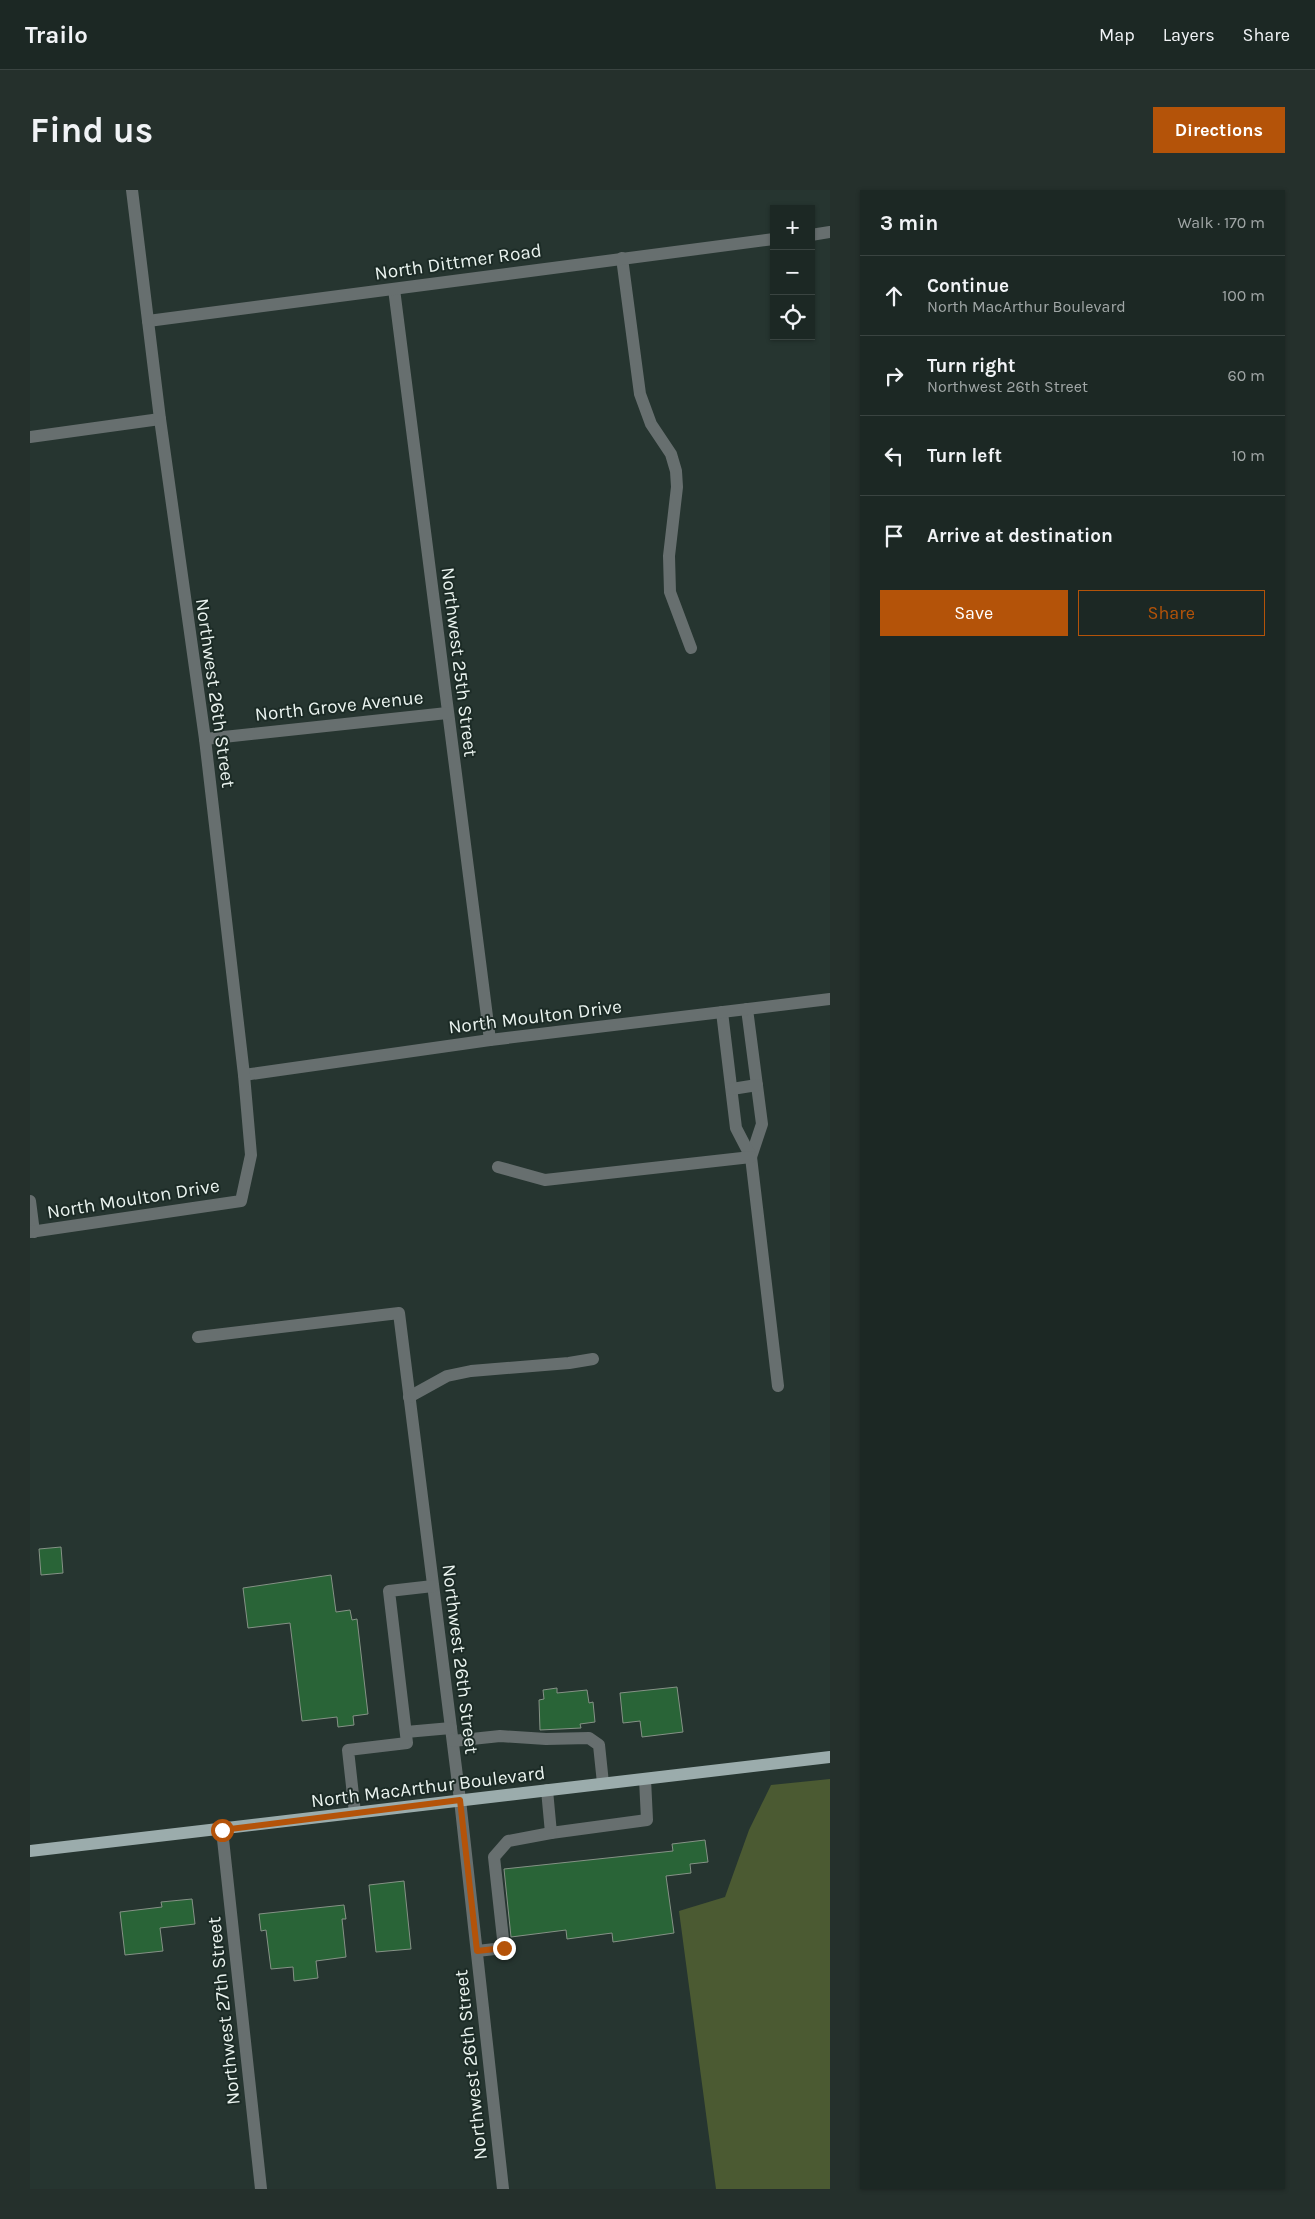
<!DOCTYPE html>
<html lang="en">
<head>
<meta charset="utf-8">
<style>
  :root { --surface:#1c2824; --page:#25302c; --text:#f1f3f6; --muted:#a0a6a6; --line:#3a4441; --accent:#b45309 }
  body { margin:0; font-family:Karla,sans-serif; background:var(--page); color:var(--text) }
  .controls { position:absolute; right:15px; top:15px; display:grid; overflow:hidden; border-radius:0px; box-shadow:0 1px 4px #0004 }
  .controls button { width:45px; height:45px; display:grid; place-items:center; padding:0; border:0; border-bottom:1px solid var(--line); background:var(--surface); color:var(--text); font:25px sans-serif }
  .stop { position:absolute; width:15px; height:15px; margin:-11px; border:4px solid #b45309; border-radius:50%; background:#fff }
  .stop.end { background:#b45309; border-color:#fff; box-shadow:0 1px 5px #0008 }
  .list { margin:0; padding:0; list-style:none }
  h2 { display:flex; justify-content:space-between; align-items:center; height:65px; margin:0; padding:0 20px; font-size:21px }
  h2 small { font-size:16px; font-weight:400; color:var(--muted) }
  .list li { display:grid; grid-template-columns:32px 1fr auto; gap:15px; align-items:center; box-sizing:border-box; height:80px; padding:0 20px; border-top:1px solid var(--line) }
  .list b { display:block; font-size:19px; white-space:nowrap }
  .list p { margin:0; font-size:16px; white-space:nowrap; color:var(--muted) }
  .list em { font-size:16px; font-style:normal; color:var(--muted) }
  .actions { display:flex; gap:10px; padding:15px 20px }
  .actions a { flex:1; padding:11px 0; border:1px solid var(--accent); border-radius:0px; text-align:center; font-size:18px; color:var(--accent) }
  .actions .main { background:var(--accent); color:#fff }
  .icon { flex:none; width:28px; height:28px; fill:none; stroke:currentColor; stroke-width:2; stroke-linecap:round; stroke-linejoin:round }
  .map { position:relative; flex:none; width:800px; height:1999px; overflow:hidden; border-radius:0px }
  header { display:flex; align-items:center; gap:30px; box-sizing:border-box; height:70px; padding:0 25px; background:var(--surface); border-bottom:1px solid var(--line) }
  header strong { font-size:24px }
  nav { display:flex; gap:28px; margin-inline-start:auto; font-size:18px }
  .intro { display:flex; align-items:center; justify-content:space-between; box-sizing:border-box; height:120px; padding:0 30px }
  h1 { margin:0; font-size:35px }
  .button { padding:12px 22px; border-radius:0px; background:var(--accent); color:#fff; font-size:18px; font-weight:700 }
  main { display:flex; gap:30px; padding:0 30px }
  aside { flex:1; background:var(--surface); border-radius:0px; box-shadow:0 1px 4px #0004 }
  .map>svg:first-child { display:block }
  .green { fill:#4b5a32 }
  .building { fill:#296437; stroke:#859286 }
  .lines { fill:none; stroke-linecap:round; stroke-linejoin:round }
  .minor { stroke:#676f6f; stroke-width:12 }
  .major { stroke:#9bacac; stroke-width:12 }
  .route { stroke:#b45309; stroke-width:6 }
  .labels { text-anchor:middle; stroke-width:4; stroke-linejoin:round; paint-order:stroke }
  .street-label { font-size:19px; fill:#eaf3ef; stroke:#1c2b26 }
</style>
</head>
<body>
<header>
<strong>Trailo</strong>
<nav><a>Map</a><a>Layers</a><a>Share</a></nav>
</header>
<div class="intro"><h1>Find us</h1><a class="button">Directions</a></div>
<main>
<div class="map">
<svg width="800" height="1999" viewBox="0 0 800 1999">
  <rect width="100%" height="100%" fill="#263530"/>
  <!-- green -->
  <polygon class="green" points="800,1589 800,1999 686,1999 649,1721 695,1707 719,1640 741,1595"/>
  <!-- building -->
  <g class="building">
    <polygon points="31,1357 33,1383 11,1385 9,1359"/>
    <polygon points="301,1385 306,1422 320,1420 322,1430 327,1429 338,1524 323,1526 324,1535 308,1537 307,1527 272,1531 260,1433 218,1438 213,1398"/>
    <polygon points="647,1497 653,1542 612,1547 610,1531 593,1533 590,1503"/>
    <polygon points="527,1498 527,1503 557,1500 559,1513 563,1512 565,1532 550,1534 551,1538 510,1540 509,1510 514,1509 513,1500"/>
    <polygon points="675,1650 678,1672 660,1674 661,1683 636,1686 644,1743 583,1752 582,1743 537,1749 536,1740 481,1747 474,1679 643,1661 642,1654"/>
    <polygon points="374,1691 381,1759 346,1762 339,1695"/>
    <polygon points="162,1709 165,1734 130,1738 133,1761 95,1765 90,1722 132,1717 131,1712"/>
    <polygon points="314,1715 316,1729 312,1729 316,1767 286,1771 288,1788 264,1791 263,1777 241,1779 236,1740 231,1741 229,1724"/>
  </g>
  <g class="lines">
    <!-- minor -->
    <g class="minor">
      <polyline points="781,45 800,42"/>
      <polyline points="592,68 610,204 621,234 641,264 646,281 647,297 639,366 640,402 661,458"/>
      <polyline points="364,99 460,850"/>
      <polyline points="118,131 744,49"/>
      <polyline points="0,247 130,229"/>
      <polyline points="175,549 417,523"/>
      <polyline points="717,819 732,934 721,967"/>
      <polyline points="692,822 706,938 721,967 748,1196"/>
      <polyline points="214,885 460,850 800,809"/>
      <polyline points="702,899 727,895"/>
      <polyline points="468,977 515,990 721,967"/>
      <polyline points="0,1011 4,1042"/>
      <polyline points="0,1042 211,1011 221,965 214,885 175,549 130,229 102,0"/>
      <polyline points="168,1147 369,1123 430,1610 473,1999"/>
      <polyline points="379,1207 417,1186 441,1181 539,1173 563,1169"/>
      <polyline points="376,1542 421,1538"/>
      <polyline points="423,1551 470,1546 516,1549 559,1548 569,1555 573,1593"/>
      <polyline points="517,1600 521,1643 617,1630 615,1589"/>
      <polyline points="325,1623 318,1560 377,1553 359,1401 403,1396"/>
      <polyline points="192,1640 231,1999"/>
      <polyline points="447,1761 474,1758 464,1667 478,1651 521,1643"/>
    </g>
    <!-- major -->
    <polyline class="major" points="0,1661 800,1567"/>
  </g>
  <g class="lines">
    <!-- route -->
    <polyline class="route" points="192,1640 430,1610 447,1761 474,1758"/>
  </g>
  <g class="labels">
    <!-- street labels -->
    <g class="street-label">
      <text transform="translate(428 71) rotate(-8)" y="7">North Dittmer Road</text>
      <text transform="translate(430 472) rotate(83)" y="7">Northwest 25th Street</text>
      <text transform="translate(186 503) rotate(82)" y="7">Northwest 26th Street</text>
      <text transform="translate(309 515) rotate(-6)" y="7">North Grove Avenue</text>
      <text transform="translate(505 826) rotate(-7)" y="7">North Moulton Drive</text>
      <text transform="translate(103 1008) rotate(-9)" y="7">North Moulton Drive</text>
      <text transform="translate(431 1469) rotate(83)" y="7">Northwest 26th Street</text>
      <text transform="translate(398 1596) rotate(-7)" y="7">North MacArthur Boulevard</text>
      <text transform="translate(193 1821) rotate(-96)" y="7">Northwest 27th Street</text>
      <text transform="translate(440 1875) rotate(-96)" y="7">Northwest 26th Street</text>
    </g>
  </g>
</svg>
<div class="controls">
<button>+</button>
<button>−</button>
<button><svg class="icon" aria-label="locate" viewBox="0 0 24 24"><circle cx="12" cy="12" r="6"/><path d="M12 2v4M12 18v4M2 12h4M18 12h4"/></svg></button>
</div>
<div class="stop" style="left:192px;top:1640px"></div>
<div class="stop end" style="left:474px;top:1758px"></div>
</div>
<aside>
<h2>3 min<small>Walk · 170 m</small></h2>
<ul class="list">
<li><svg class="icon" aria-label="ahead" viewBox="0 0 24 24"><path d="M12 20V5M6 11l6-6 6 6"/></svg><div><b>Continue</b><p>North MacArthur Boulevard</p></div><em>100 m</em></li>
<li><svg class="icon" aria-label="right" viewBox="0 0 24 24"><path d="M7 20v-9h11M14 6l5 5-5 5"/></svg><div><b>Turn right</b><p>Northwest 26th Street</p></div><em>60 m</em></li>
<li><svg class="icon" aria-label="left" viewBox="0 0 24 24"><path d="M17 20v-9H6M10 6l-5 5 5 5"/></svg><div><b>Turn left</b></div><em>10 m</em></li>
<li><svg class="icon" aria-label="arrive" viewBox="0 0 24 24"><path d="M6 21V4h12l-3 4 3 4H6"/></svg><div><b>Arrive at destination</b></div></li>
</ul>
<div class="actions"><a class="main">Save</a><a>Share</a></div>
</aside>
</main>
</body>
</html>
